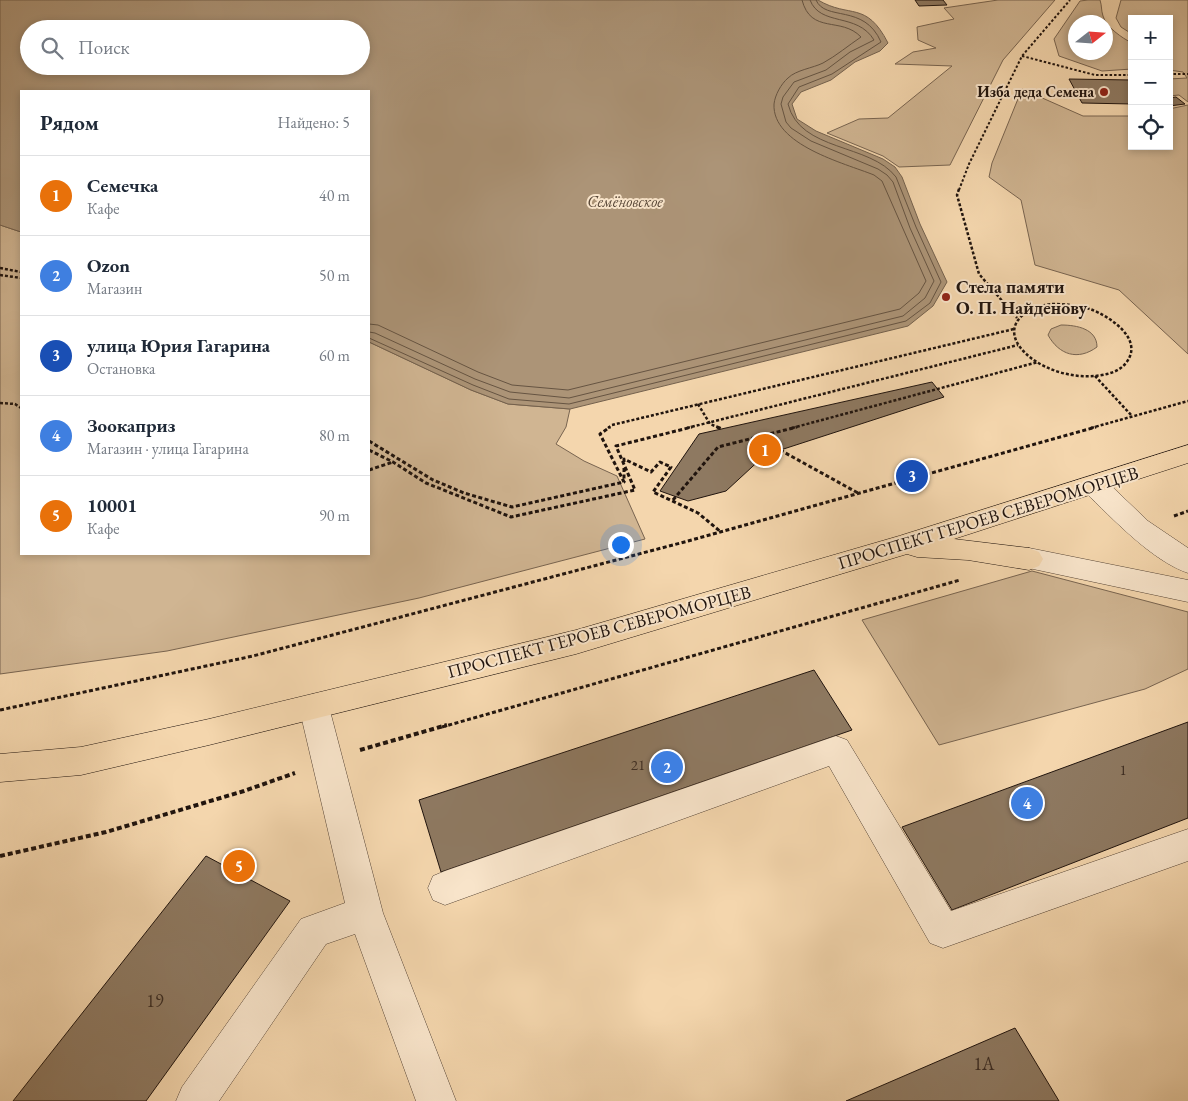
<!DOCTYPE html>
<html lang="ru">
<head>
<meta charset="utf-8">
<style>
  :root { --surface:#fff; --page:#f2f2f3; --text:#1f2937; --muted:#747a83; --line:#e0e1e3; --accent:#d93025 }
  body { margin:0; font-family:"EB Garamond",serif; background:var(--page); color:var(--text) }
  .controls { position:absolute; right:15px; top:15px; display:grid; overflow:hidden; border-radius:0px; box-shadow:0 2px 8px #0003 }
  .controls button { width:45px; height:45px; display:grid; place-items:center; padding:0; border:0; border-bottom:1px solid var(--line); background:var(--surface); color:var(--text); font:25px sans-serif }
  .compass { position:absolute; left:1068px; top:15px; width:45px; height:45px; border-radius:50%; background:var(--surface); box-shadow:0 2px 8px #0003; rotate:73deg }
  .you { position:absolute; left:620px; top:544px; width:18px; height:18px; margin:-12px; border:4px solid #fff; border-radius:50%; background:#1a73e8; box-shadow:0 0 0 8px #1a73e833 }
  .badge { display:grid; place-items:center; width:32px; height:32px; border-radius:50%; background:var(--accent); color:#fff; font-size:16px; font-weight:700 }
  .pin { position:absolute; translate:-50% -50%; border:2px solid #fff; box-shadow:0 1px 5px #0006 }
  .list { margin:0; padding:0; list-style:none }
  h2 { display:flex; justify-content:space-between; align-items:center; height:65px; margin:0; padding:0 20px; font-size:21px }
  h2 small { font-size:16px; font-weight:400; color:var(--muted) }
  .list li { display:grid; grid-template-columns:32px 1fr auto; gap:15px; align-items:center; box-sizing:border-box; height:80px; padding:0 20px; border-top:1px solid var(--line) }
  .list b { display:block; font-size:19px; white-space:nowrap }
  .list p { margin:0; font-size:16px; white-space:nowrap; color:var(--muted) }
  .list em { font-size:16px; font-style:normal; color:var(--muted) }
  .icon { flex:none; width:28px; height:28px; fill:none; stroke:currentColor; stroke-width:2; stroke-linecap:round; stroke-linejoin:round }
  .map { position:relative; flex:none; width:1188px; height:1101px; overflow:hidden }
  .search { position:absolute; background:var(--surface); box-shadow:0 2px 8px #0003; left:20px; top:20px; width:350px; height:55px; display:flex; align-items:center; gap:12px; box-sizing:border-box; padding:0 18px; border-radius:28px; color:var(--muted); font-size:19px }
  .panel { position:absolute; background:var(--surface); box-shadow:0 2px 8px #0003; left:20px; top:90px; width:350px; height:465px; border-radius:0px }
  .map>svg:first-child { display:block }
  .green { fill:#d0b592; stroke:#786450; fill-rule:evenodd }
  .water { fill:#ac9477; stroke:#74614d; fill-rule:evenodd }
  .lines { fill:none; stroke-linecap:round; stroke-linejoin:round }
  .shore { stroke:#665442; stroke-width:1 }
  .building { fill:#8e7961; stroke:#20140e }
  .minor-casing { stroke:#554436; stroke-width:1 }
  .major-casing { stroke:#20140e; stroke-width:1 }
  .path-far3 { stroke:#20140e; stroke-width:2; stroke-dasharray:2.5 2; stroke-linecap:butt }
  .path-far2 { stroke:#20140e; stroke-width:2.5; stroke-dasharray:3 2; stroke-linecap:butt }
  .path-far1 { stroke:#20140e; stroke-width:3; stroke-dasharray:4 2.5; stroke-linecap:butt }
  .path { stroke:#20140e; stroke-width:4; stroke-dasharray:5 3; stroke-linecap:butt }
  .minor { fill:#f8e4ca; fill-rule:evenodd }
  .major { fill:#f4d6ad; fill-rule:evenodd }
  .poi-dot { fill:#8f2418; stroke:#f8e4ca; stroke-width:2 }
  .labels { text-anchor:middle; stroke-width:4; stroke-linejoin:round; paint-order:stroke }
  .far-poi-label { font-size:15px; font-weight:bold; fill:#20140e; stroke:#f8e4ca; text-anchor:end }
  .number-label { font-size:15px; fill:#3c2d23 }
  .far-water-label { font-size:16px; font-style:italic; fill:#584738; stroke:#f8e4ca }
  .poi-label { font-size:18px; font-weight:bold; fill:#20140e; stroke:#f8e4ca; text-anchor:start }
  .street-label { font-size:18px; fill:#20140e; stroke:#f8e4ca }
  .near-number-label { font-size:18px; fill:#3c2d23 }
</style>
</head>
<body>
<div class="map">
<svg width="1188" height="1101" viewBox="0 0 1188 1101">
  <rect width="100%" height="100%" fill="#f4d6ad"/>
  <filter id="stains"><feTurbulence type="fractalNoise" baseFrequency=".004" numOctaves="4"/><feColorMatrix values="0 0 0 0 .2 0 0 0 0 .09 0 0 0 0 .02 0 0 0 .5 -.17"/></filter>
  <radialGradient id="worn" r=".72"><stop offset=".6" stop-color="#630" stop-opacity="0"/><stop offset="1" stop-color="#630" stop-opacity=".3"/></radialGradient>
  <!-- green -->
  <g class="green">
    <polygon points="998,0 1055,0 1003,60 950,165 899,167 883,156 827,133 859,119 888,118 952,66 895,64 913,52 936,48 918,40 917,27 954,19 944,8"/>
    <path d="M1088 0H1100C1102 6 1101 10 1103 16 1106 27 1122 38 1132 43V69L1102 71 1059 56 1054 39 1080 1ZM1076 22H1106V52H1076Z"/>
    <polygon points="1121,0 1188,0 1188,102 1179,95 1169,96 1169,79 1187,78 1183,72 1169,70 1169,19 1132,19 1132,34 1121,27 1116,18"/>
    <polygon points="1022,89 1083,116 1132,116 1132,146 1169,146 1169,109 1188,105 1188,354 1119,290 1035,265 1021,200 989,177 992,163"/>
    <polygon points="0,225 21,232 21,554 369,554 369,342 471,390 508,404 570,409 566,427 556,444 584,461 617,476 645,539 419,598 167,651 0,674"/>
    <path d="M1061 325C1077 325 1097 329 1097 347 1078 361 1059 355 1048 335L1051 329Z"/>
    <polygon points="1032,571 1188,612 1188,669 1145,689 939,745 862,620"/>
  </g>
  <!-- water -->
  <path class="water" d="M0 0H818C850 19 866 0 888 43L880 51 855 62 831 80 801 92 792 104 797 119 816 131 883 159 895 167 902 177 920 224 947 282 933 306 908 326 570 409 508 404 471 390 369 342V91H21V232L0 225ZM29 29H361V66H29Z"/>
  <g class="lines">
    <!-- shore -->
    <g class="shore">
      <path d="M369 324 378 325 478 372 512 385 568 390 900 309 919 293 926 281 882 181 874 175C844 163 772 145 774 104 775 95 781 84 788 78 796 70 813 68 823 63 836 56 849 45 861 37 841 16 811 35 802 0"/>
      <path d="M369 332 375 333 475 379 510 392 569 398 903 316 925 298 934 281 910 228 893 182 887 175 878 169 811 141 791 128 786 122 781 104 783 97 794 82 826 70 850 52 874 40C857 12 820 27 810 0"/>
      <path d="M369 338 473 385 509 399 569 404 906 321 930 303 941 282 916 227 896 177C870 143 800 152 788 104L799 87 832 74 881 42C864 3 825 22 816 0"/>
    </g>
  </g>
  <!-- building -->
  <g class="building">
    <polygon points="915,0 943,0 947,5 919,6"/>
    <polygon points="1069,79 1132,80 1132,104 1082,103"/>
    <polygon points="1176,97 1185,104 1169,106 1169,98"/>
    <polygon points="932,382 944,397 765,455 726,491 688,501 660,491 699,434"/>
    <polygon points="814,670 852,730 441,872 419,800"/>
    <polygon points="1188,722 1188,818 952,910 902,827"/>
    <polygon points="206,856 290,901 146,1101 13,1101"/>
    <polygon points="1015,1028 1059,1101 846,1101"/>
  </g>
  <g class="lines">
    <!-- minor casing -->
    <g class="minor-casing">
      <g id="minor">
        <path d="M1094 476 1103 478 1148 521 1188 548V573C1152 561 1112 518 1085 492L1081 485 1085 478Z"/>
        <polygon points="1029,548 1188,580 1188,602 1019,566 1015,559 1019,552"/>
        <polygon points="314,694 325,698 329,707 383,913 456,1101 416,1101 355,934 326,944 219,1101 176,1101 182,1087 301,919 345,903 299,707 303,698"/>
        <polygon points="836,736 847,740 951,911 1188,829 1188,861 943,948 930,943 829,766 445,905 433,900 428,888 433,876 445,871"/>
      </g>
    </g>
    <!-- major casing -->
    <g class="major-casing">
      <polygon id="major" points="1188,445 1188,463 954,539 1029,548 1039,552 1043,559 1039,566 1029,570 968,560 917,557 907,554 576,654 209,745 81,775 0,782 0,754 81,747 209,719 576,630 899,536"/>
    </g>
    <!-- path-far3 -->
    <g class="path-far3">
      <polyline points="1022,56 1095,75 1132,75"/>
      <polyline points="1169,74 1188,74"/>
      <polyline points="959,190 969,164 1022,56 1070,0"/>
    </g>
    <!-- path-far2 -->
    <g class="path-far2">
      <polyline points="959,189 957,195 979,274 1017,318"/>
      <polyline points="0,268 21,272"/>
      <polyline points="0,275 21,278"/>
      <path d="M1052 304C1065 304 1077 305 1090 309 1109 316 1145 339 1126 363 1119 372 1106 375 1095 376 1073 378 1048 371 1031 358 998 332 1018 308 1052 304Z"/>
      <polyline points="1095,376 1132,416"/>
      <polyline points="0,403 15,404 21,408"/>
      <polyline points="698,404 710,424 720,428"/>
      <polyline points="608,428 612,425 1014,329"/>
      <polyline points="687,428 1018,345"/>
      <polyline points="792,428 1038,362"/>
      <polyline points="1091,428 1188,401"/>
    </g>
    <!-- path-far1 -->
    <g class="path-far1">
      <polyline points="717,427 722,429"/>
      <polyline points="369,441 433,480 464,493 512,507 624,482 600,434 610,427"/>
      <polyline points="369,450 393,462 426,483 511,517 635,490 616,446 692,427"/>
      <polyline points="780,450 858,493"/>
      <polyline points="624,462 624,459 651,472 660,462 671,467 653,492 698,513 721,532"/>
      <polyline points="624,468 624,482"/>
      <polyline points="369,470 393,462"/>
      <polyline points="673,500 718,447 797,427"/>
      <polyline points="1174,516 1188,511"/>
      <polyline points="0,710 253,656 688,541 1096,427"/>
      <polyline points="442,727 960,580"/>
    </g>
    <!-- path -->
    <g class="path">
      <polyline points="360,750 447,725"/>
      <polyline points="0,856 106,832 244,791 295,773"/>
    </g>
    <!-- minor -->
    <use href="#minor" class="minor"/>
    <!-- major -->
    <use href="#major" class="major"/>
  </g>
  <!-- markers -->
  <g class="poi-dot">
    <circle cx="1104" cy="92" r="5"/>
    <circle cx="946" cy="297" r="5"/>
  </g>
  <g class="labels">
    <!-- far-poi labels -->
    <g class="far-poi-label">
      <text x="1094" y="97">Изба деда Семена</text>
    </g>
    <!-- number labels -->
    <g class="number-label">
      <text x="638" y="770">21</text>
      <text x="1123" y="775">1</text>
    </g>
    <!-- far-water labels -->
    <g class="far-water-label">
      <text x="625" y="207">Семёновское</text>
    </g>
    <!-- poi labels -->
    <g class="poi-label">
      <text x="956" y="293">Стела памяти<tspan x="956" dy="21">О. П. Найденову</tspan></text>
    </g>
    <!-- street labels -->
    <g class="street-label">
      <text transform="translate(988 518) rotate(-17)" y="6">ПРОСПЕКТ ГЕРОЕВ СЕВЕРОМОРЦЕВ</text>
      <text transform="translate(599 632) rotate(-15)" y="6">ПРОСПЕКТ ГЕРОЕВ СЕВЕРОМОРЦЕВ</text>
    </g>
    <!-- near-number labels -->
    <g class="near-number-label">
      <text x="155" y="1007">19</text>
      <text x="984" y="1070">1А</text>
    </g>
  </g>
  <rect width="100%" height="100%" filter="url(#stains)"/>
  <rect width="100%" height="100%" fill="url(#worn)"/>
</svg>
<div class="controls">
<button>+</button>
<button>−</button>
<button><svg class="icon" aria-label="locate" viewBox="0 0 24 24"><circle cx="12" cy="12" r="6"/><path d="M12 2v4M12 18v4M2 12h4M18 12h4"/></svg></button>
</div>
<svg class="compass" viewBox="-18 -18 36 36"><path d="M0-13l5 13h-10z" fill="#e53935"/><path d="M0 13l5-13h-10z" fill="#747a83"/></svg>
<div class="you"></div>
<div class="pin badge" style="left:765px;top:450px;background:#e8710a">1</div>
<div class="pin badge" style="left:667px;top:767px;background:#3f7fe0">2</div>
<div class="pin badge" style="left:912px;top:476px;background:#1a4fb4">3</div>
<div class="pin badge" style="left:1027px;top:803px;background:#3f7fe0">4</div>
<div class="pin badge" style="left:239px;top:866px;background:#e8710a">5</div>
<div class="search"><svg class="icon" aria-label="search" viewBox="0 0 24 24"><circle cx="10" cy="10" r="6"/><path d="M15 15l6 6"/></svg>Поиск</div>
<section class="panel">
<h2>Рядом<small>Найдено: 5</small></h2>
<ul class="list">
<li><span class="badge" style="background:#e8710a">1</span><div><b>Семечка</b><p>Кафе</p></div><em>40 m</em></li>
<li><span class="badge" style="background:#3f7fe0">2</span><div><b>Ozon</b><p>Магазин</p></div><em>50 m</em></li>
<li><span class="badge" style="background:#1a4fb4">3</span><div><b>улица Юрия Гагарина</b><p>Остановка</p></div><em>60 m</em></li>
<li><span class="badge" style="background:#3f7fe0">4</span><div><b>Зоокаприз</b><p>Магазин · улица Гагарина</p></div><em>80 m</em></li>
<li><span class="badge" style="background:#e8710a">5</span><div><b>10001</b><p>Кафе</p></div><em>90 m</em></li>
</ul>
</section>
</div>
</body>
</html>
